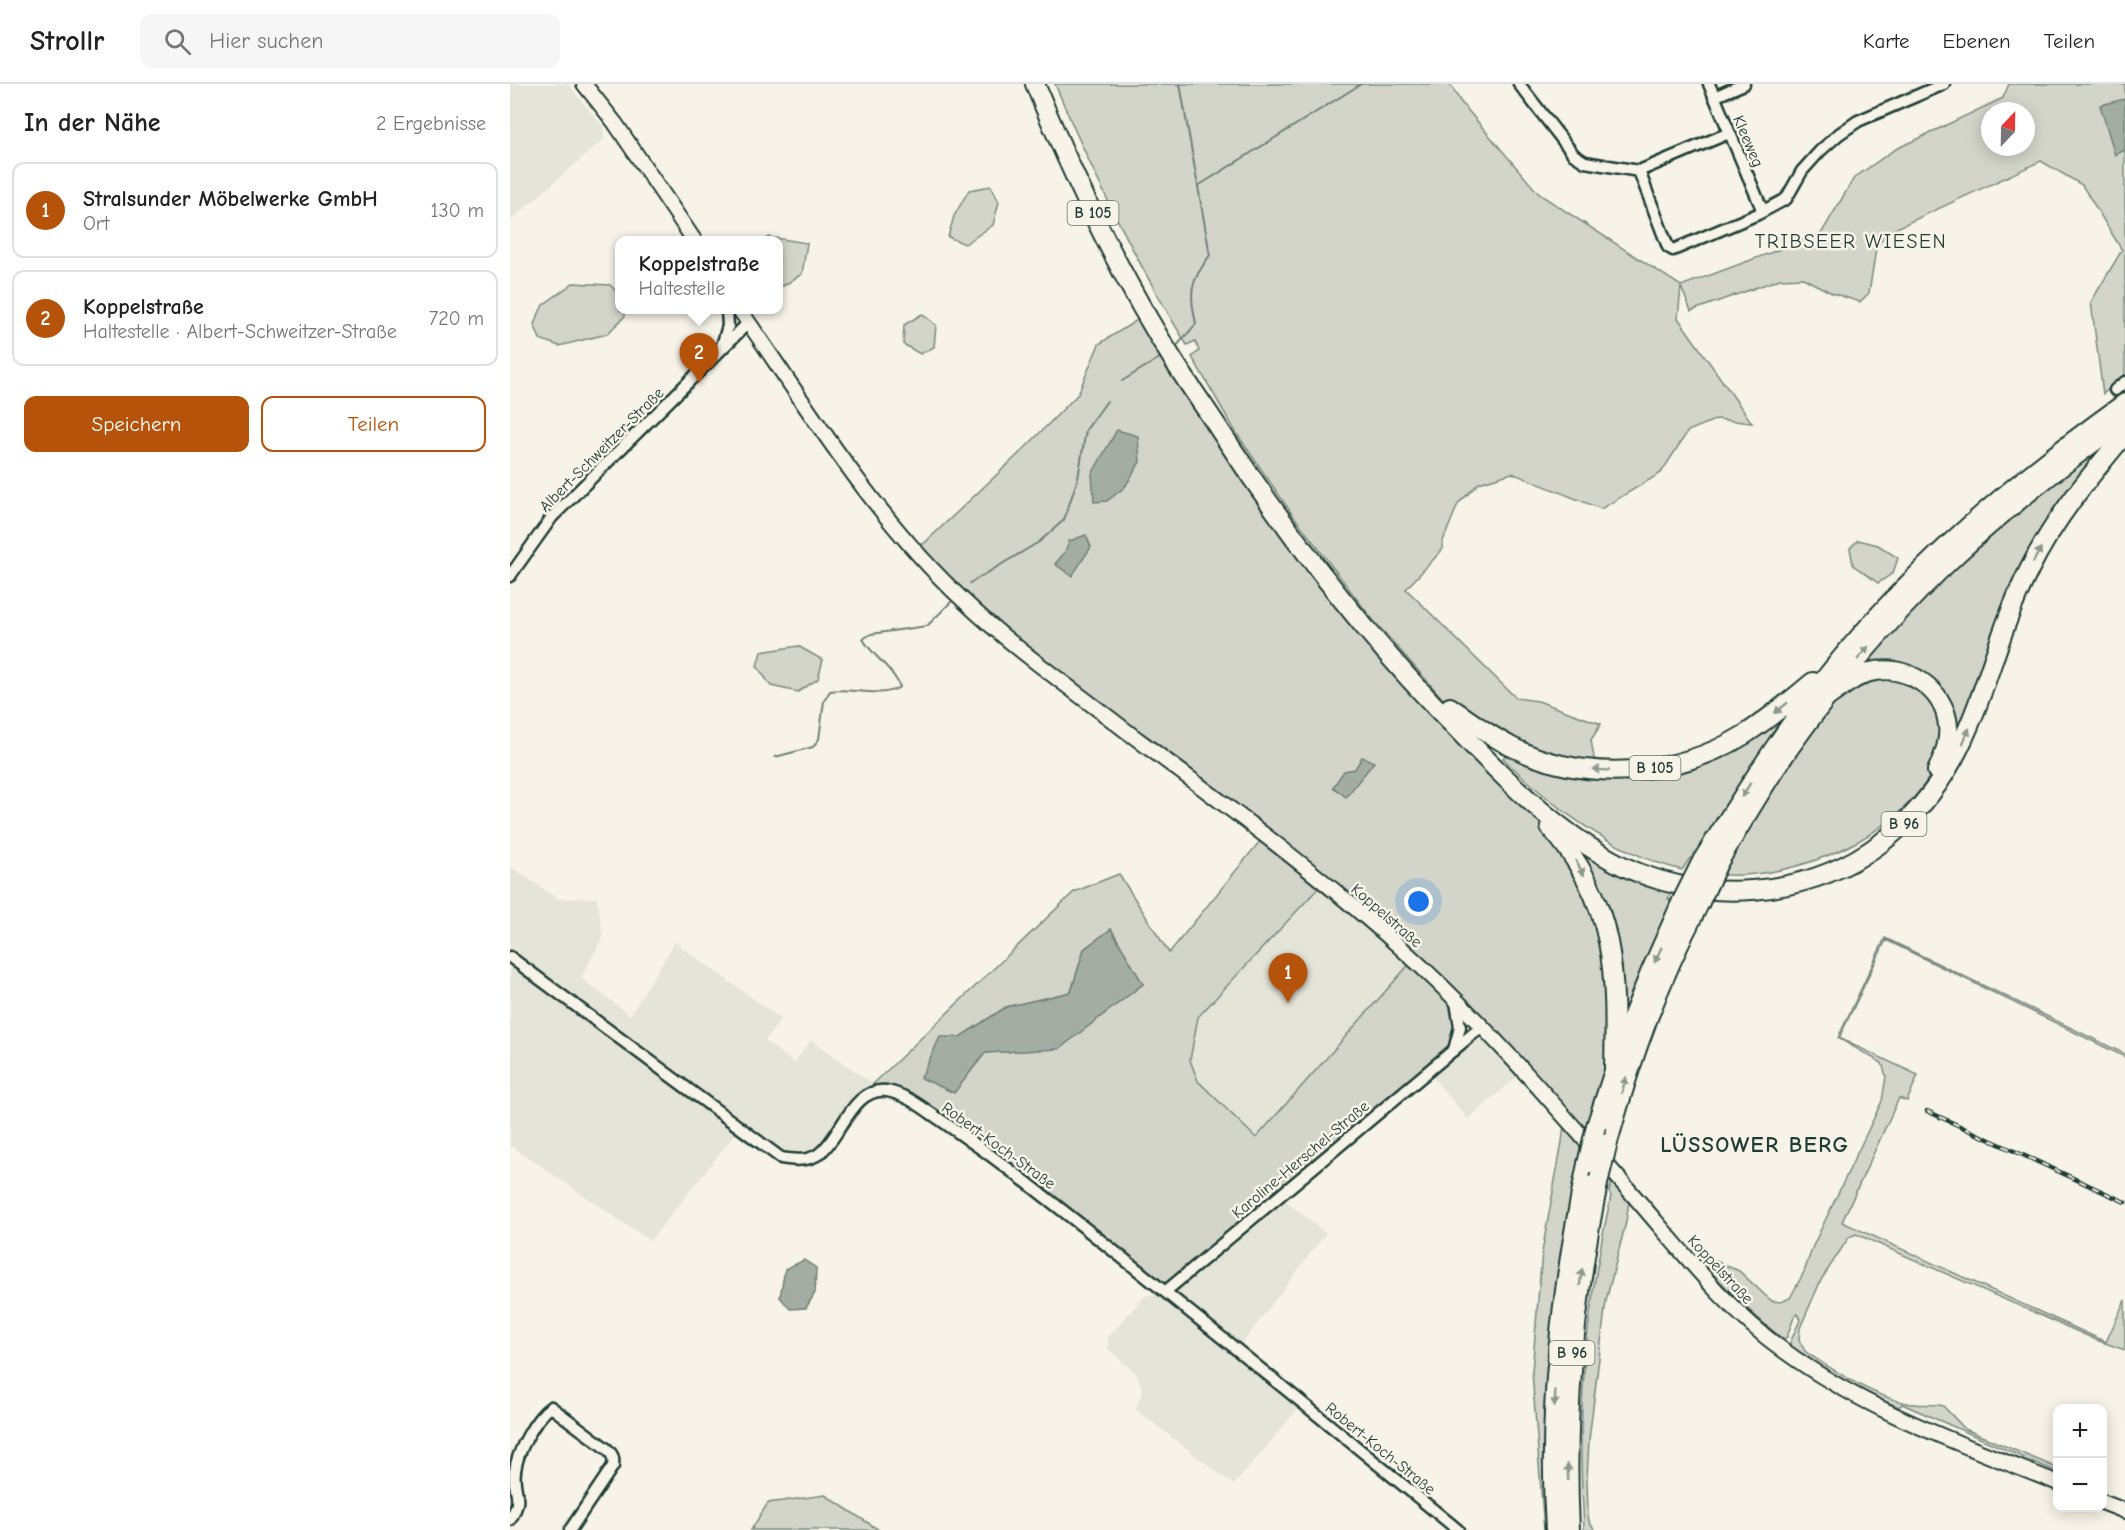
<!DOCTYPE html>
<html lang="de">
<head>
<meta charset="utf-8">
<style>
  :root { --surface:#fff; --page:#f6f6f6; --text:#222; --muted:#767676; --line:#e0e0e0; --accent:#b45309 }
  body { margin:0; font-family:"Comic Neue",sans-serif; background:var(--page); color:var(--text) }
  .controls { position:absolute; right:18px; bottom:18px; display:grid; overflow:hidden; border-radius:12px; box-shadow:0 3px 15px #0003 }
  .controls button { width:54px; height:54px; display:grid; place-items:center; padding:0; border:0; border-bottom:2px solid var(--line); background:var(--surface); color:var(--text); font:30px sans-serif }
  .compass { position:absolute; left:1471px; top:18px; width:54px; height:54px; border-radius:50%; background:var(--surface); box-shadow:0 3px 15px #0003; rotate:22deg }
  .you { position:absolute; left:909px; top:818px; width:21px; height:21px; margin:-15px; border:4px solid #fff; border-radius:50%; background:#1a73e8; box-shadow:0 0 0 9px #1a73e833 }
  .badge { display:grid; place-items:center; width:39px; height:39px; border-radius:50%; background:var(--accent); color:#fff; font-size:20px; font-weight:700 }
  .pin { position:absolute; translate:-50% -50px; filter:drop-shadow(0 2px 3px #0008) }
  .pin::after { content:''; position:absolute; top:32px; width:21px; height:18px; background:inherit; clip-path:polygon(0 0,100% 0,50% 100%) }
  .popup { position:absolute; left:105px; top:152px; width:168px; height:78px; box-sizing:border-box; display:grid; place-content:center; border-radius:12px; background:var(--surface); filter:drop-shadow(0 2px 4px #0005); font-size:20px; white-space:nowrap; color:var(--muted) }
  .popup b { font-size:22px; color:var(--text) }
  .popup::after { content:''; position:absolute; left:50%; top:100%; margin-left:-12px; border:12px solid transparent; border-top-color:var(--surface) }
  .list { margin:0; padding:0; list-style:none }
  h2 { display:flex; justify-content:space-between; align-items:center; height:78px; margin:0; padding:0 24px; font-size:26px }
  h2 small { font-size:20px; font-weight:400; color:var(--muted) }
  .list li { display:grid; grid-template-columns:39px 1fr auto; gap:18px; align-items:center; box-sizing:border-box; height:96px; margin:0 12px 12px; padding:0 12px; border:2px solid var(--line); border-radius:12px }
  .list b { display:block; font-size:22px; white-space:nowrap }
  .list p { margin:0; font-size:20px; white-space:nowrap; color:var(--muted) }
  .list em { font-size:20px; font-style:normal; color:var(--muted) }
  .actions { display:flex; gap:12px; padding:18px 24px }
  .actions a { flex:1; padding:14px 0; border:2px solid var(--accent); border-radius:12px; text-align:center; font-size:21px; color:var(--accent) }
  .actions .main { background:var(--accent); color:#fff }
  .icon { flex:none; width:33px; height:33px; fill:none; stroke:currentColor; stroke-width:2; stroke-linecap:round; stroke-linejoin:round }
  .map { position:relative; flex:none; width:1615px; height:1446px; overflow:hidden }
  header { display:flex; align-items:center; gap:36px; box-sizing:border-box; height:84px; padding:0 30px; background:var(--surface); border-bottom:2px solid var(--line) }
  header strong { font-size:28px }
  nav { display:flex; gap:33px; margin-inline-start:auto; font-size:21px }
  .search { width:420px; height:54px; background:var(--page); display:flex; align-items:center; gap:15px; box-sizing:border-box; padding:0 21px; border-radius:12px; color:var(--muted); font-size:22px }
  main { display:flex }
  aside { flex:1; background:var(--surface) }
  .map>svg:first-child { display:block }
  .built { fill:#e5e4d9 }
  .green { fill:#d3d5ca; stroke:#79897f; stroke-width:1.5; fill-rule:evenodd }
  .water { fill:#a4ada3; stroke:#6f8077; stroke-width:1.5 }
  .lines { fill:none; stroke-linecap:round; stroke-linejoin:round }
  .stream { stroke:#6f8077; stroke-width:2 }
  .street-casing { stroke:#1f3d34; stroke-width:15 }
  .secondary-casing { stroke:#1f3d34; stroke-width:18 }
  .highway-casing { stroke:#1f3d34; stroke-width:22 }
  .street { stroke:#f7f3e8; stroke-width:10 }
  .secondary { stroke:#f7f3e8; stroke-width:14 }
  .highway { stroke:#f7f3e8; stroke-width:18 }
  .rail-casing { stroke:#1f3d34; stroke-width:4.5 }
  .rail { stroke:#f7f3e8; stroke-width:2; stroke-dasharray:7; stroke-linecap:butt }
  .highway-bridge-casing { stroke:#1f3d34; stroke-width:22; stroke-linecap:butt }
  .highway-bridge { stroke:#f7f3e8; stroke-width:18 }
  .oneway { fill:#8b988e }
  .labels { text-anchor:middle; stroke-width:5; stroke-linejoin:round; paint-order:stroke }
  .shield { fill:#f7f3e8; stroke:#60746a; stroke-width:1.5 }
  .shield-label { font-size:15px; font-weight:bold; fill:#1f3d34 }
  .street-label { font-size:16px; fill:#1f3d34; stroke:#f7f3e8 }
  .quarter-label { font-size:20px; letter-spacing:1.5px; fill:#1f3d34; stroke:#f7f3e8 }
  .district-label { font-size:22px; font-weight:bold; letter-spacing:1.5px; fill:#1f3d34; stroke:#f7f3e8 }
</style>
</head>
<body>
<header>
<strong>Strollr</strong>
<div class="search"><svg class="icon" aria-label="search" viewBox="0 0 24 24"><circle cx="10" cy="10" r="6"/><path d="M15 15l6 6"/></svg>Hier suchen</div>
<nav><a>Karte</a><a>Ebenen</a><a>Teilen</a></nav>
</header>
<main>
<aside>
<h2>In der Nähe<small>2 Ergebnisse</small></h2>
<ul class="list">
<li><span class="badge">1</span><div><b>Stralsunder Möbelwerke GmbH</b><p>Ort</p></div><em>130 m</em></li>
<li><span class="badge">2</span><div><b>Koppelstraße</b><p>Haltestelle · Albert-Schweitzer-Straße</p></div><em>720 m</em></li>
</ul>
<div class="actions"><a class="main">Speichern</a><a>Teilen</a></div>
</aside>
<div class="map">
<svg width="1615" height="1446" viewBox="0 0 1615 1446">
  <rect width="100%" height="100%" fill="#f7f3e8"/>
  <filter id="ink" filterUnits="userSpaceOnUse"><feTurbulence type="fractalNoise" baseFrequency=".0167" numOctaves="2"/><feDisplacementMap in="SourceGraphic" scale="12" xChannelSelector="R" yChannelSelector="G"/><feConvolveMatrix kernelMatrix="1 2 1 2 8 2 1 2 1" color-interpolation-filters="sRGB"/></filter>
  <g filter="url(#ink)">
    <!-- built -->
    <g class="built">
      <polygon points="0,0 58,0 93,43 94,55 0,137"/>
      <polygon points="0,782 48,815 87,814 93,853 71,894 120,931 165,858 271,935 255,957 284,979 301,956 373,1007 360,1010 310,1069 271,1074 230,1044 140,1157 0,1061"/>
      <polygon points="814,797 903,875 746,1054 688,997 680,976 688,933"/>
      <polygon points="971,943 1014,987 958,1035 918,988"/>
      <polygon points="768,1111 816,1149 728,1265 793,1319 724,1401 625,1325 633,1307 626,1289 598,1265 598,1253 635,1212 656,1207"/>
    </g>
    <!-- green -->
    <g class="green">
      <path d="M545 0H940L950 17 1029 110 1171 202 1311 150 1344 94 1384 66 1493 14 1499 0H1615V291L1593 310 1581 218 1612 166 1572 101 1531 77 1376 149 1366 165 1359 209 1350 218 1322 209 1293 194 1270 195 1181 227 1171 203 1168 234 1242 339 1207 335 1178 347 1151 389 1091 425 1002 389 969 399 948 420 933 457V465L896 505 1006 614 1028 617 1091 640 1081 656 1086 686 1043 678 940 623 859 531 782 430 727 350 682 273 689 267 685 257 677 261C625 176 583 91 545 0ZM1480 27H1516V63H1480Z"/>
      <polygon points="481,102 489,118 483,141 455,160 438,153 444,132 459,106"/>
      <polygon points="259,153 297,159 292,190 273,202 269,202 268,156 254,156"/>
      <polygon points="63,199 100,201 109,210 110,226 115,226 115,232 97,250 49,262 30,255 24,240 33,221"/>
      <polygon points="412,230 426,241 424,263 410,270 393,260 394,241"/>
      <path d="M632 233 769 433 1027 729 1076 796 1105 917 1045 1446H1034L1022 1288 1032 1168 1052 1058 1055 1032 947 919 944 966 656 1207 444 1045 363 1000 564 808 609 790 659 869 755 751 532 583 406 467 514 365 568 310 589 260ZM814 798 903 876 746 1054 688 997 680 976 688 933ZM601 845 633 900 549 964 475 969 444 1008 412 994 430 954 450 953 496 923 561 908 574 865Z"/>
      <path d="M1615 344 1565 403 1430 692 1363 761 1288 795 1254 797 1302 786 1348 765 1368 753 1421 700 1442 658 1418 597 1347 587C1374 557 1400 527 1428 499 1486 442 1551 394 1615 344Z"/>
      <polygon points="1348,456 1368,461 1388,474 1383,489 1368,499 1343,481 1340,464"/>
      <polygon points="288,562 313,576 308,595 288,608 261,602 247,582 251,568"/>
      <path d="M1351 595H1404L1435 640C1432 654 1431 672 1424 685 1386 754 1289 794 1213 791L1231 757 1289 666 1332 610Z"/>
      <path d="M1285 616C1249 668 1217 722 1183 774H1180L1172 786C1101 768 1045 725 993 674L1001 665 1035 679 1162 683Z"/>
      <polygon points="1052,748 1165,802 1158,815 1162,817 1112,937 1109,896"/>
      <path d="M1375 854 1615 970V973L1376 856 1329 954 1408 991 1397 1017 1389 1014 1332 1138 1596 1258 1615 1216V1266L1589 1257 1346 1150 1339 1153 1311 1196 1290 1244 1289 1256 1295 1267 1300 1271C1330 1290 1361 1311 1396 1319 1409 1322 1422 1319 1433 1322L1455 1345 1547 1384V1388L1392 1320 1389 1323C1350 1307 1314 1285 1279 1261L1290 1236 1288 1230 1284 1233 1277 1253 1273 1255C1243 1232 1218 1206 1192 1178L1194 1172 1229 1187 1257 1213 1262 1217 1271 1218 1280 1214 1294 1188 1303 1162 1372 1017 1376 992 1372 979 1328 954Z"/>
      <path d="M1102 1097 1119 1117 1116 1138 1096 1217 1079 1356 1077 1395 1078 1430 1079 1437 1085 1446H1074C1073 1420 1071 1394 1071 1368 1071 1281 1082 1196 1101 1112L1099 1108Z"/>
      <polygon points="315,1411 369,1446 241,1446 258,1419"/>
    </g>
    <!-- water -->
    <g class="water">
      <polygon points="1615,15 1615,66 1605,71 1590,21"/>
      <polygon points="607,346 628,352 630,378 615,403 597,417 584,418 582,390"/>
      <polygon points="576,451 581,463 562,492 545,480 555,468 559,457"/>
      <polygon points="852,673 864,678 836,713 823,703 834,687 845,685"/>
      <polygon points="601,845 633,900 549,965 475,969 444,1009 411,994 430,953 450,953 496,923 561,908 574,865"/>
      <polygon points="294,1176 306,1184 305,1209 296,1224 280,1225 270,1213 275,1185"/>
    </g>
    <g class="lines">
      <!-- stream -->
      <g class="stream">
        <polyline points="688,102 851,0"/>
        <path d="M665 264 686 240C679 205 680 200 700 171L670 0"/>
        <polyline points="612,297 653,272"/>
        <polyline points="460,499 529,458 554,436 568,394 576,346 597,317"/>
        <path d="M265 673 303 663 309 655 314 617 320 607C343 603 370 615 390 603 383 584 363 573 353 555L361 550 417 542 441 518"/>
      </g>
      <!-- street casing -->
      <g class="street-casing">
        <g id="street">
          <polyline points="1009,0 1064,71 1075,78 1129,87 1219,49"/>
          <polyline points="1199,0 1252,125"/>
          <polyline points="1204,13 1234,0"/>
          <polyline points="1129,87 1158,163 1163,166 1248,130 1276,115 1292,87 1310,67 1329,50 1348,37 1434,0"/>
          <polyline points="211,265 218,242 217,226"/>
          <polyline points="1605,306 1615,298"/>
          <polyline points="0,492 42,433 239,238"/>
          <path d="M0 873 271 1074C283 1076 299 1078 310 1069 331 1053 343 1002 377 1007 398 1011 414 1025 432 1037 467 1061 501 1086 534 1112 674 1221 811 1334 948 1446"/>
          <polyline points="944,966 950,943 946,918"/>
          <polyline points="656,1207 971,943"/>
          <path d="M0 1436C15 1410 2 1411 5 1387 7 1368 25 1334 41 1323L97 1365C103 1371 104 1374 103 1382L60 1446"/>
        </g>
      </g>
      <!-- secondary casing -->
      <g class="secondary-casing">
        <g id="secondary">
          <polyline points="74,0 105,39 184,156"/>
          <path d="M230 226C299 326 364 433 454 517 503 564 561 604 615 646 709 716 803 785 890 863 975 939 1049 1026 1124 1112 1171 1166 1215 1224 1273 1266 1356 1327 1454 1361 1548 1399"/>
          <polyline points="1592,1418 1615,1427"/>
        </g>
      </g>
      <!-- highway casing -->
      <g class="highway-casing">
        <g id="highway">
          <path d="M525 0C564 95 612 196 667 282 681 304 697 326 711 348 780 453 856 553 945 643 995 695 1048 750 1113 782 1195 821 1298 814 1371 759 1469 685 1469 586 1519 486 1544 435 1579 393 1615 350"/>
          <path d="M1316 614C1330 605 1344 592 1360 588 1396 579 1435 605 1438 642 1440 657 1434 673 1427 687"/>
          <path d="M940 623C960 637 980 652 1002 663 1074 699 1166 693 1234 651 1259 635 1281 616 1303 598"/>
          <path d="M1040 743C1107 818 1106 891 1104 986"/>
          <path d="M1192 777C1241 698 1290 620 1352 550 1429 461 1520 387 1615 319"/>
          <path d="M1208 779C1231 740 1254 700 1280 663 1324 601 1374 541 1429 487 1486 431 1551 382 1615 335"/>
          <polyline points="1086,1042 1118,944 1140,889 1172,817"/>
          <path d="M1098 1058C1122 972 1148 899 1189 820"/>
          <path d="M1045 1446C1037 1322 1052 1200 1077 1080"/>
          <path d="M1060 1446C1054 1327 1065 1211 1089 1095"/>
        </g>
      </g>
      <!-- street -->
      <use href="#street" class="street"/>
      <!-- secondary -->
      <use href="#secondary" class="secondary"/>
      <!-- highway -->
      <use href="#highway" class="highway"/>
      <!-- rail casing -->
      <g class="rail-casing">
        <polyline id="rail" points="1417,1027 1615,1118"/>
      </g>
      <!-- rail -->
      <use href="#rail" class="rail"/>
      <!-- highway-bridge casing -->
      <g class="highway-bridge-casing">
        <g id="highway-bridge">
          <polyline points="1172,817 1192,777"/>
          <polyline points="1189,820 1208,779"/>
          <polyline points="1077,1080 1086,1042"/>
          <polyline points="1089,1095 1098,1058"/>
        </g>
      </g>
      <!-- highway-bridge -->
      <use href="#highway-bridge" class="highway-bridge"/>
    </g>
    <!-- one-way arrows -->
    <defs><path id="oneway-solid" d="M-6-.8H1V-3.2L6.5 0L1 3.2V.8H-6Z" transform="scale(1.5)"/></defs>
    <g class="oneway">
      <use href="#oneway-solid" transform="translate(1527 471) rotate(-62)"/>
      <use href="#oneway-solid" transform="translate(1353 569) rotate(-50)"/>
      <use href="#oneway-solid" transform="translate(1271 624) rotate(141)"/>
      <use href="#oneway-solid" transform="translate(1456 652) rotate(-67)"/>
      <use href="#oneway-solid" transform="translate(1091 686) rotate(-176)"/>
      <use href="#oneway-solid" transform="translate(1236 706) rotate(122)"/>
      <use href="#oneway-solid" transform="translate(1070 784) rotate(60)"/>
      <use href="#oneway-solid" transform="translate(1148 871) rotate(114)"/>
      <use href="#oneway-solid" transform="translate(1114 1001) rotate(-75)"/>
      <use href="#oneway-solid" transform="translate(1071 1193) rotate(-82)"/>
      <use href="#oneway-solid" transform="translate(1045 1314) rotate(93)"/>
      <use href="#oneway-solid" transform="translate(1058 1388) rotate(-91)"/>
    </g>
  </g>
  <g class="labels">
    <!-- shield labels -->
    <g class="shield">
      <rect x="557.5" y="117" width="51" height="24" rx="4.5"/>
      <rect x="1119.5" y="672" width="51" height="24" rx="4.5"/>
      <rect x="1371.5" y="728" width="45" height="24" rx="4.5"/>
      <rect x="1039.5" y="1257" width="45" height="24" rx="4.5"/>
    </g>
    <g class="shield-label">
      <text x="583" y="134">B 105</text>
      <text x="1145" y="689">B 105</text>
      <text x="1394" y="745">B 96</text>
      <text x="1062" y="1274">B 96</text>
    </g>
    <!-- street labels -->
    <g class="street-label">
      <text transform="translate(1239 57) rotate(67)" y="6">Kleeweg</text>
      <text transform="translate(91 365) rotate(-45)" y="6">Albert-Schweitzer-Straße</text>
      <text transform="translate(877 831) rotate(41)" y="6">Koppelstraße</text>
      <text transform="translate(489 1061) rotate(36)" y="6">Robert-Koch-Straße</text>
      <text transform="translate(790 1075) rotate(-40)" y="6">Karoline-Herschel-Straße</text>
      <text transform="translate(1211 1185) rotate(47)" y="6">Koppelstraße</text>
      <text transform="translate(871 1364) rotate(39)" y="6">Robert-Koch-Straße</text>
    </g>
    <!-- quarter labels -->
    <g class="quarter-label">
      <text x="1341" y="164">TRIBSEER WIESEN</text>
    </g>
    <!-- district labels -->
    <g class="district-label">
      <text x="1245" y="1068">LÜSSOWER BERG</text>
    </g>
  </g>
</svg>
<div class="controls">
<button>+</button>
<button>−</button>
</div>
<svg class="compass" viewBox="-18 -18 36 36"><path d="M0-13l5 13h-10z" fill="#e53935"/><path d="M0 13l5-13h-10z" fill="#767676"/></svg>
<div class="you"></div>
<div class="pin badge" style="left:778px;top:919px">1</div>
<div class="pin badge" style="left:189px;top:299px">2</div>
<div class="popup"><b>Koppelstraße</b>Haltestelle</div>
</div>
</main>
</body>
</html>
